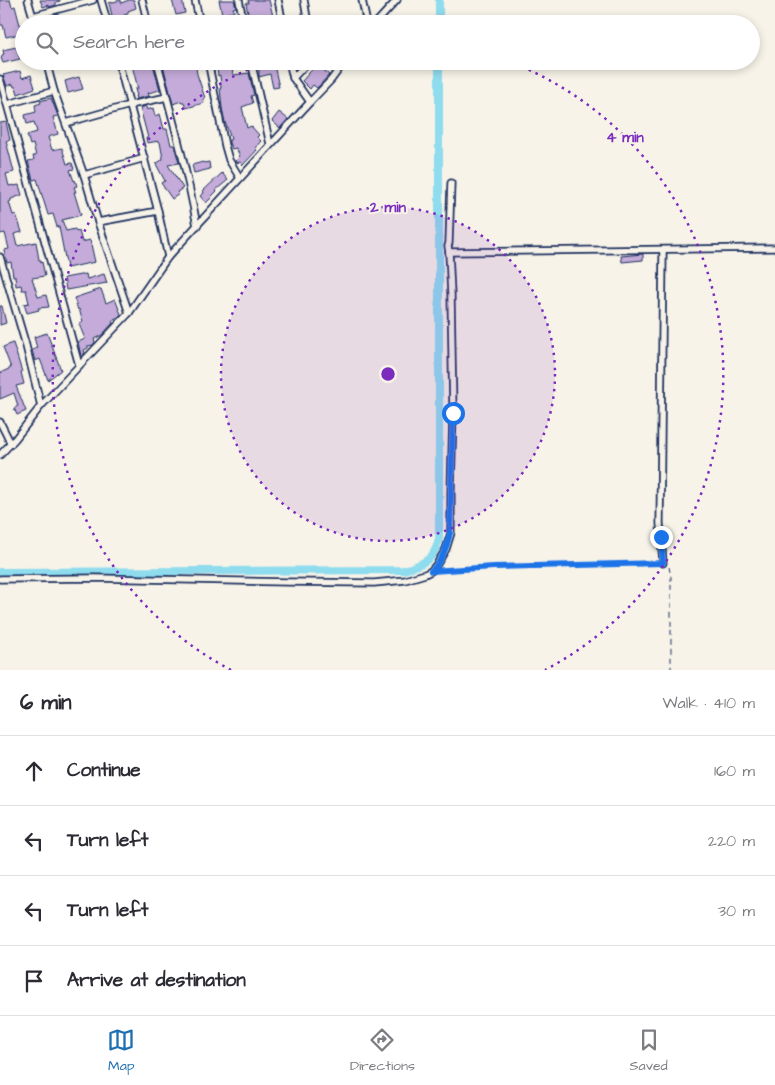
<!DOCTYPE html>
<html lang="en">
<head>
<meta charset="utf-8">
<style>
  :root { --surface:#fff; --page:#f7f7f7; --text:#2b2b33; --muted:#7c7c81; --line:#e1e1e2; --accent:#1f6fb2 }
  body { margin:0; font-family:"Architects Daughter",sans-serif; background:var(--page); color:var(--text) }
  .stop { position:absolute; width:15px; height:15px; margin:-11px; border:4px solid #1a73e8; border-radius:50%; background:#fff }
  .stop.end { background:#1a73e8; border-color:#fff; box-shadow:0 1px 5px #0008 }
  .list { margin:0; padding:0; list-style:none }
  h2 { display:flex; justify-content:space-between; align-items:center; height:65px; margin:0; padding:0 20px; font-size:21px }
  h2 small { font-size:16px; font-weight:400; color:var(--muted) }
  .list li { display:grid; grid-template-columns:32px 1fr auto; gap:15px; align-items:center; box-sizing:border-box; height:70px; padding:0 20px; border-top:1px solid var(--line) }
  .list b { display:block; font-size:19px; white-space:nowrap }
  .list em { font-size:16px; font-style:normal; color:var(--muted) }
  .icon { flex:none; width:28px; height:28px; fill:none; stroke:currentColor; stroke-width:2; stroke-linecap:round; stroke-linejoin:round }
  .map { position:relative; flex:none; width:775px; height:670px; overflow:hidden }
  .search { position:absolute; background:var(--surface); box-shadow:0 2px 8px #0003; left:15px; right:15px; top:15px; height:55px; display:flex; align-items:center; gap:12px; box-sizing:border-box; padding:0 18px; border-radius:28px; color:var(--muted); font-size:19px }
  .sheet { height:345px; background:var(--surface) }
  nav { display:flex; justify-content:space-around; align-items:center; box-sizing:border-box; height:70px; border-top:1px solid var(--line); background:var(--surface); font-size:14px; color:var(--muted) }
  nav a { display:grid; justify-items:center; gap:2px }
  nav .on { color:var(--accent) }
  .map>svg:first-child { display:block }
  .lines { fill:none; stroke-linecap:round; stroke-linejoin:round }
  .canal { stroke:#8fdcee; stroke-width:8 }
  .building { fill:#c4abd9; stroke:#1b2f5e }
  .street-casing { stroke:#1b2f5e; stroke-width:9 }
  .path { stroke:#1b2f5e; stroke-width:1; stroke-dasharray:5 4; stroke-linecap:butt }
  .street { stroke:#f7f3e8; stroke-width:5.5 }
  .route { stroke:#1a73e8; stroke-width:6 }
  .ring { fill:none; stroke:#7b2cbf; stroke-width:2.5; stroke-dasharray:2.5 5 }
  .centre { fill:#7b2cbf; stroke:#f7f3e8; stroke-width:2.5 }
  .ring-label { font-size:15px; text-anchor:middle; font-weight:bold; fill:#7b2cbf; stroke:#f7f3e8; stroke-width:4; stroke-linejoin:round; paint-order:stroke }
</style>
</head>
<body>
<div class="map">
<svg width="775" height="670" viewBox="0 0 775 670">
  <rect width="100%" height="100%" fill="#f7f3e8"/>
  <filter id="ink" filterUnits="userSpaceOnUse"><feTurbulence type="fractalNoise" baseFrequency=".02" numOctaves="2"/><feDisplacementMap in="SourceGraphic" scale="10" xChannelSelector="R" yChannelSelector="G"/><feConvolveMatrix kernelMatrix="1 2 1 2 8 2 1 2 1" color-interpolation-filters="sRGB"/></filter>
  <g filter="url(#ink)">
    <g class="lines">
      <!-- canal -->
      <g class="canal">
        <polyline points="439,24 439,0"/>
        <path d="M0 572 404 570C416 566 430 562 435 550 437 547 438 542 439 538V61"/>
      </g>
    </g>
    <!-- building -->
    <g class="building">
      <polygon points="0,0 10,0 12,7 15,6 20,25 24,24 24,33 6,37 3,25 0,25"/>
      <polygon points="40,0 60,0 60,1 56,2 56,5 49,7 49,5 43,7"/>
      <polygon points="121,0 121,3 129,0 134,0 136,8 128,11 128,14 124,15 124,17 113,20 109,3"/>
      <polygon points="172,0 182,0 185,13 176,15"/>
      <polygon points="219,0 234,0 236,7 233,8 234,12 222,14"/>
      <polygon points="248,0 269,0 275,24 250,24 246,3 249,3"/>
      <polygon points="16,47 20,59 3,63 1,58 2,57 2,55 4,54 3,50"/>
      <polygon points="131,61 138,61 139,64 152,61 160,90 148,93 149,96 136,99 135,96 137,96 135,89 138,89"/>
      <polygon points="167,61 195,61 197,74 205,98 203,99 204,103 186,108 184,102 182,102 181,101 173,104 163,65 168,64"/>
      <polygon points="227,61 231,61 233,75 249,73 254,95 251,96 253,103 242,107 247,128 251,126 259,135 257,137 261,141 255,148 257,150 243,165 240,162 236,163 235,161 240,156 236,148 232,149 229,143 229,140 231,139 225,122 222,108 220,88 221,88 220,75 218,76 216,63"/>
      <polygon points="317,64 329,75 317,88 313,85 310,89 302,81"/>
      <polygon points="274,65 279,87 273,88 270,74 259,77 259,68"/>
      <polygon points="20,71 22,78 31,75 35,88 18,94 16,87 14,87 13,84 7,86 3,75"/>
      <polygon points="79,77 83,89 68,93 65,81"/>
      <polygon points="51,98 58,116 53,117 58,134 48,137 52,150 62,148 67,164 72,163 74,169 70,170 74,181 75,180 77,186 74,187 76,192 74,192 81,215 62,220 66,231 75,229 76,232 79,231 82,242 90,240 95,262 67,268 59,227 57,227 53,214 48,215 37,179 33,180 28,161 34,160 33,156 36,156 33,144 30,145 27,135 37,132 34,122 27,124 25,115 36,112 35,105 41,103 40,101"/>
      <polygon points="146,106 147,110 153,108 155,116 160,114 164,129 167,129 171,145 174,145 179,163 168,165 183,188 177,192 179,194 172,199 161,183 165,181 156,164 163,159 160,142 159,141 147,143 146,138 148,138 140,108"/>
      <polygon points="279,112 288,119 280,128 272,121"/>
      <polygon points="6,122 10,140 6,141 14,172 6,174 9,186 14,185 14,186 19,185 22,195 11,199 11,201 9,202 13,215 16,214 22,232 14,234 17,246 36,242 39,260 41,260 41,263 42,262 45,276 32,278 38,297 46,295 49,307 38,308 39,310 27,313 24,304 29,303 26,290 22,290 21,285 16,286 15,276 13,276 11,262 7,263 4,250 9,249 5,233 0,234 0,123"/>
      <polygon points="203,162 204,163 209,162 210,169 194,173 192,165"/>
      <polygon points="222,173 228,180 216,190 217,191 212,196 213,196 206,203 200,196 204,193 203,191"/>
      <polygon points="643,254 643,260 622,262 621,256"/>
      <polygon points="86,274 87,279 104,274 107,283 66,290 64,278"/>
      <polygon points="101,289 106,303 115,299 121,314 118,318 112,321 113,323 102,335 94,339 95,342 93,345 88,346 88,348 84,350 85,353 81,356 78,342 85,339 79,324 83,322 79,309 78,310 74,298"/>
      <polygon points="0,306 2,306 6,323 0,325"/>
      <polygon points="47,333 61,370 48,380 40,359 35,361 32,350 37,348 34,337"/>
      <polygon points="13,343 22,372 21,372 24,384 16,386 26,411 17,415 14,408 18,406 14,393 0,399 0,373 11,368 3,347"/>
    </g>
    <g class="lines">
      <!-- street casing -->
      <g class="street-casing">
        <g id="street">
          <polyline points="28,0 35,24"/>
          <polyline points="101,0 108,24"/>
          <polyline points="142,0 148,24"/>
          <polyline points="195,0 200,24"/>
          <polyline points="239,0 244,24"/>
          <polyline points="278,0 283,24"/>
          <polyline points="304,0 308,24"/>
          <polyline points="362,0 367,24"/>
          <polyline points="33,16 93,0"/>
          <polyline points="214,24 243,18"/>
          <polyline points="291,24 307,17"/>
          <polyline points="375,24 397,0"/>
          <polyline points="46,61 54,91 84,175 98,222 129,313"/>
          <polyline points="118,61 158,211 168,257"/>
          <path d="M157 61C172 116 187 170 197 226"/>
          <polyline points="208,61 225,146 229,160 240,178"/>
          <polyline points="251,61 270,144"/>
          <polyline points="289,61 293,78 310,102 331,80 345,61"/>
          <polyline points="48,66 66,61"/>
          <polyline points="293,78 309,61"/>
          <polyline points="0,79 79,365"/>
          <polyline points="8,104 54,91"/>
          <polyline points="66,123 130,105 167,97"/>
          <polyline points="84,175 145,158"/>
          <polyline points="98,222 158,211"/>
          <polyline points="449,252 775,248"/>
          <polyline points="0,257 25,342 41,406"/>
          <polyline points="0,422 11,444"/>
          <polyline points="0,455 15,439 41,406 129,313 168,257 310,102"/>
          <polyline points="663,563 660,523 663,250"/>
          <polyline points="0,579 95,578 288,582 374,583 405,580 425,574 431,571 437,564 446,549 451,533 451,492 453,413 451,295 449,252 448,246 449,243 451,183"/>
        </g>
      </g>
      <!-- path -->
      <g class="path">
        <polyline points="669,567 671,577 671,670"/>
        <polyline points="441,570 493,567 657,563"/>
      </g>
      <!-- street -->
      <use href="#street" class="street"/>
    </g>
  </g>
  <g class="lines" filter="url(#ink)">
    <!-- route -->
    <path class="route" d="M453 413 450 533C447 547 442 561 431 571L494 567 663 563 661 537"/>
  </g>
  <!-- distance rings -->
  <circle cx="388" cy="374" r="167" fill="#7b2cbf" fill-opacity=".12"/>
  <g class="ring">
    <circle cx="388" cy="374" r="167"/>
    <path d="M231 670A335 335 0 0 1 268 61M508 61A335 335 0 0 1 545 670"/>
  </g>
  <circle cx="388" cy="374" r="8" class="centre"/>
  <g class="ring-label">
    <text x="625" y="142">4 min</text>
    <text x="388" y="212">2 min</text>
  </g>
</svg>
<div class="stop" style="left:453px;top:413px"></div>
<div class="stop end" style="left:661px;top:537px"></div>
<div class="search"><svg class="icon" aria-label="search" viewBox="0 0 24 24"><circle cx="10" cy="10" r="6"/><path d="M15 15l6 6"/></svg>Search here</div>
</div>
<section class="sheet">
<h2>6 min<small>Walk · 410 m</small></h2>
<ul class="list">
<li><svg class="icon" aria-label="ahead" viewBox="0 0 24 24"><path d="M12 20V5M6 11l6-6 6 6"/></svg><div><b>Continue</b></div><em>160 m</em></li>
<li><svg class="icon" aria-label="left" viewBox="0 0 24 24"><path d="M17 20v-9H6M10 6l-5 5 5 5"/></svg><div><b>Turn left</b></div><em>220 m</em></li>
<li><svg class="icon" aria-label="left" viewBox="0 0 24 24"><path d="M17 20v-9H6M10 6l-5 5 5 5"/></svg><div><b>Turn left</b></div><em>30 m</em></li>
<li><svg class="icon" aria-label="arrive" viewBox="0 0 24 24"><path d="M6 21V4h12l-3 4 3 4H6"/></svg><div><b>Arrive at destination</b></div></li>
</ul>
</section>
<nav>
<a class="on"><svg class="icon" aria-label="map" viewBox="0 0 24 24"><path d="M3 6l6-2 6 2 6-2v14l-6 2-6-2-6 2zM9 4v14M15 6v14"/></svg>Map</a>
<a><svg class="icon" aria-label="directions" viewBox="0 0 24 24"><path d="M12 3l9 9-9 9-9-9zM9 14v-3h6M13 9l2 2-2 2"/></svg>Directions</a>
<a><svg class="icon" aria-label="saved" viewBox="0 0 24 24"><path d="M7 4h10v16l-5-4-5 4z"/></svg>Saved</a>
</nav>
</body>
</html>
